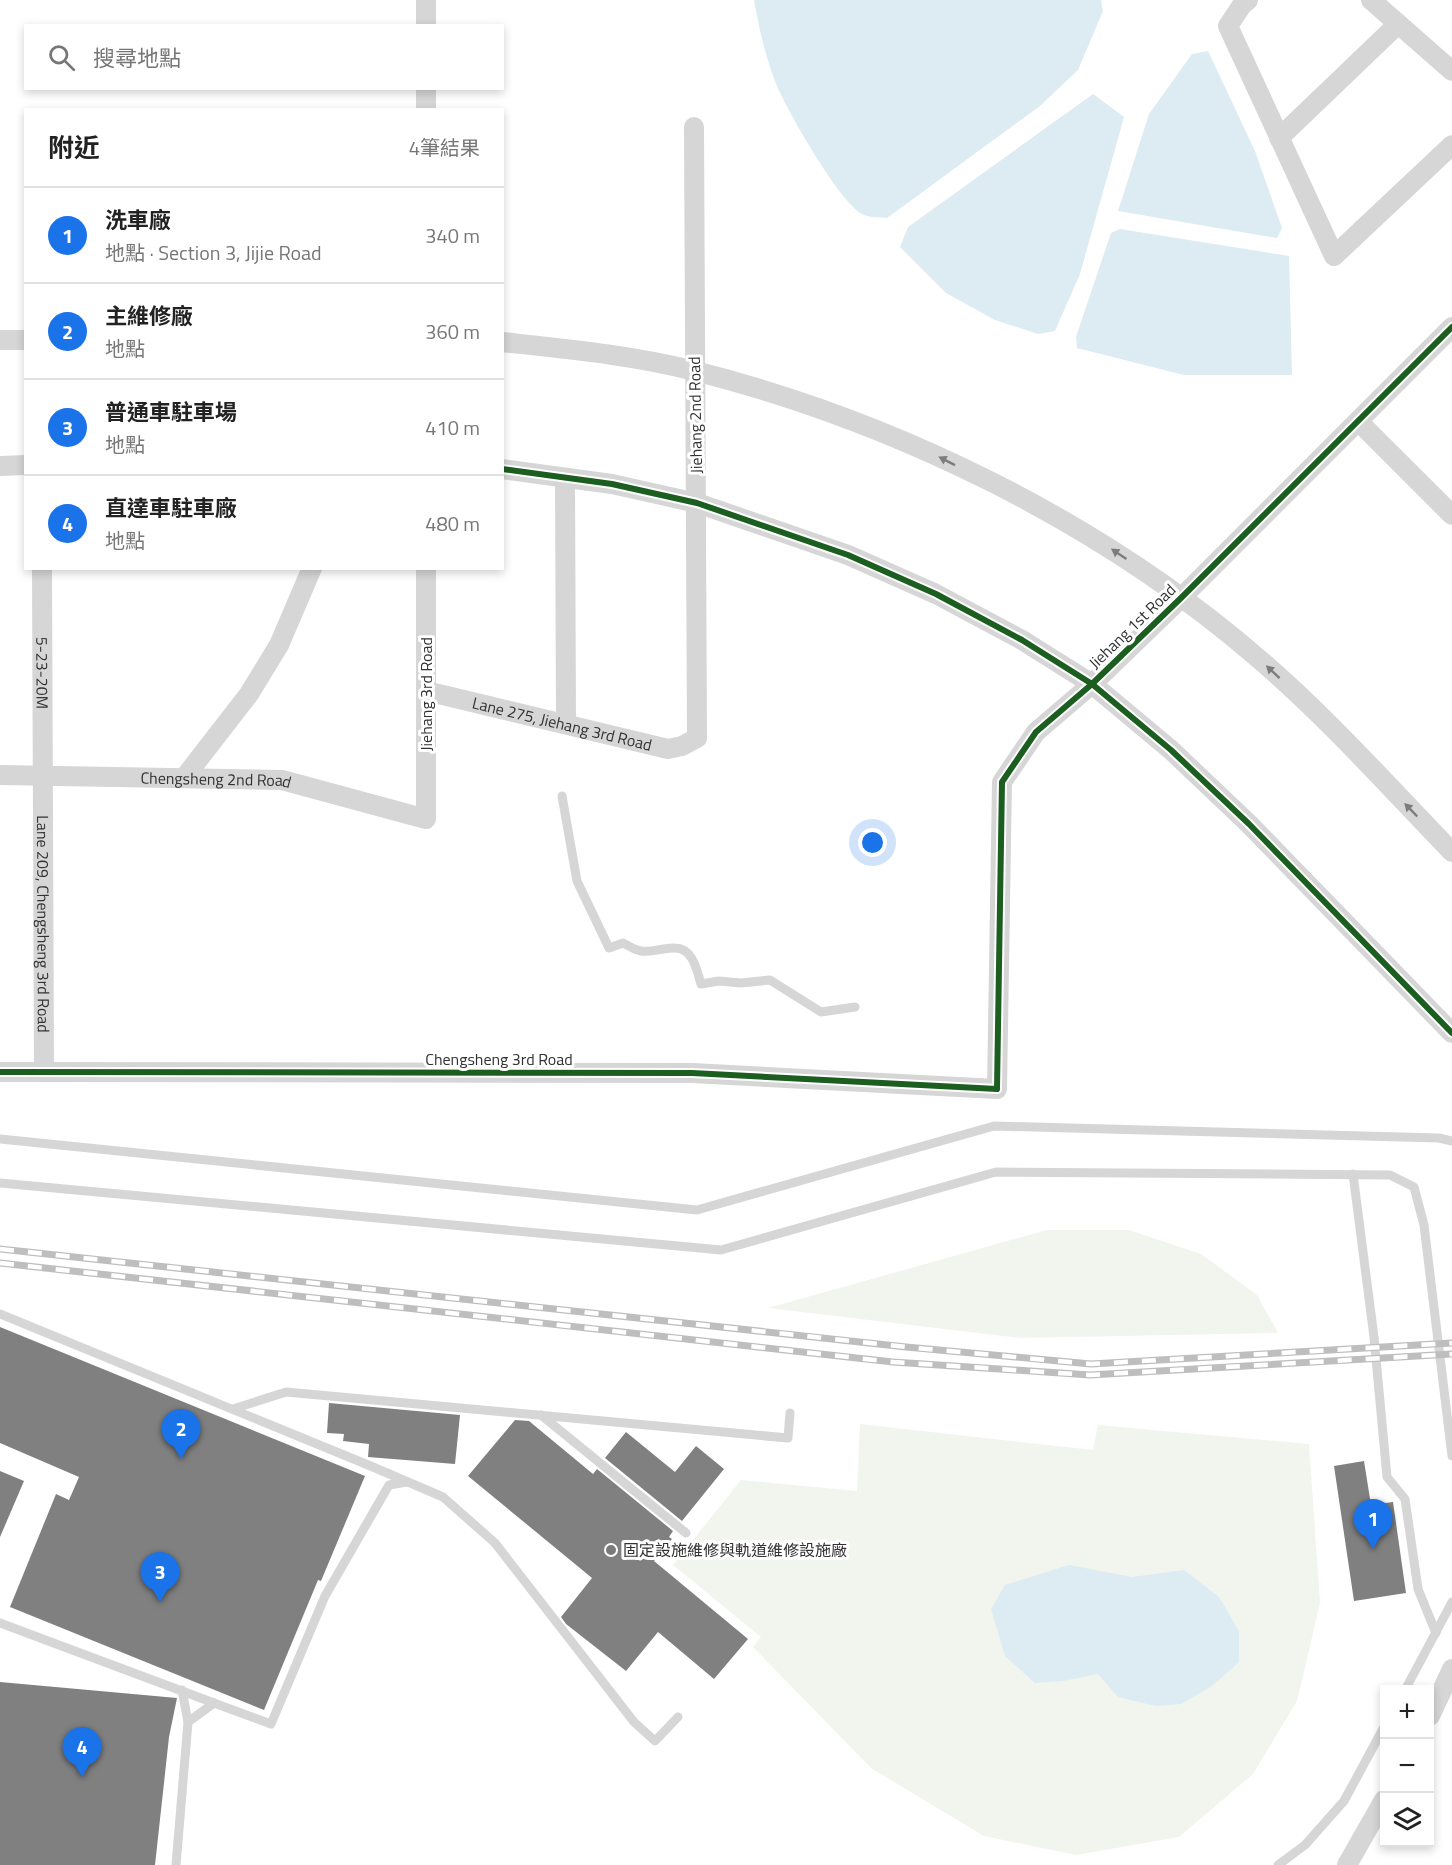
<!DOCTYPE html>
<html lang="zh-TW">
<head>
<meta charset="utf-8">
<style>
  :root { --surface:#fff; --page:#f6f6f6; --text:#222; --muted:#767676; --line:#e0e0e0; --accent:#1a73e8 }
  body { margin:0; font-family:"Titillium Web","Noto Sans TC",sans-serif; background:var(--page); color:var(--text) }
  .controls { position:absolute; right:18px; bottom:18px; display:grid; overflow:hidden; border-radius:0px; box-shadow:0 3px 9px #0003 }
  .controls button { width:54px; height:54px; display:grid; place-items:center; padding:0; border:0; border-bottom:2px solid var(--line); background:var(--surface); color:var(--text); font:30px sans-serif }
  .you { position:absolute; left:873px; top:843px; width:21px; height:21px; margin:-15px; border:4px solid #fff; border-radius:50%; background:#1a73e8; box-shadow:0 0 0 9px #1a73e833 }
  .badge { display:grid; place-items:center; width:39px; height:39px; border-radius:50%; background:var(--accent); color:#fff; font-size:20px; font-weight:700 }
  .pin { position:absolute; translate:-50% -50px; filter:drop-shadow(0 2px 3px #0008) }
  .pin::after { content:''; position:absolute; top:32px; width:21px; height:18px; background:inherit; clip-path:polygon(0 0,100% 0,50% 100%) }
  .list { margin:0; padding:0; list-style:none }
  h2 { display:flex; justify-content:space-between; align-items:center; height:78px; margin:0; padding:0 24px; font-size:26px }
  h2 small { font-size:20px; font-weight:400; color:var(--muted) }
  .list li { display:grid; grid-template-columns:39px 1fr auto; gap:18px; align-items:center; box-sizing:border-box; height:96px; padding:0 24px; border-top:2px solid var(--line) }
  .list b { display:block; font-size:22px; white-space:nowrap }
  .list p { margin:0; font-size:20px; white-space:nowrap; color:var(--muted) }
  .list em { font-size:20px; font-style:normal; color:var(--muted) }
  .icon { flex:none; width:33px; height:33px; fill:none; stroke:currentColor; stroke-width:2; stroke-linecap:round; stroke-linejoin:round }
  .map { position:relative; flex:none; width:1452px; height:1865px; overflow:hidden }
  .search { position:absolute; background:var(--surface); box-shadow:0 3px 9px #0003; left:24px; top:24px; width:480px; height:66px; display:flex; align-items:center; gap:15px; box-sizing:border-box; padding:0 21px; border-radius:0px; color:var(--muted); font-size:22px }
  .panel { position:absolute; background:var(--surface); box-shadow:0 3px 9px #0003; left:24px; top:108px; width:480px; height:462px; border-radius:0px }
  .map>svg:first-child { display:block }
  .green { fill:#f1f5ed }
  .water { fill:#ddebf3 }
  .building { fill:#808080 }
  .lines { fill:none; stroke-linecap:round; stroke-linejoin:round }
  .lane { stroke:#d6d6d6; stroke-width:9 }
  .street { stroke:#d6d6d6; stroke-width:20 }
  .rail-casing { stroke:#bebebe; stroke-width:7 }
  .rail { stroke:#fff; stroke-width:4.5; stroke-dasharray:14; stroke-linecap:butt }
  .cycleway-casing { stroke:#fff; stroke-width:10 }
  .cycleway { stroke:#1b5e20; stroke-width:6 }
  .oneway { fill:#7c7c7c }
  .poi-dot { fill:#7a7a7a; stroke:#fff; stroke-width:2 }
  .labels { text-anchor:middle; stroke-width:6; stroke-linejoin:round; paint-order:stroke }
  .street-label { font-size:16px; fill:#323232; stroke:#fff }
  .poi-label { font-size:16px; fill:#323232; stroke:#fff; text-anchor:start }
</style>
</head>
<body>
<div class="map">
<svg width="1452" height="1865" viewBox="0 0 1452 1865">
  <rect width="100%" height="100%" fill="#fff"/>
  <!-- green -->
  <g class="green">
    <polygon points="1047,1230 1129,1230 1201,1254 1257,1295 1278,1333 1021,1338 768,1308"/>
    <polygon points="860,1424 1093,1450 1098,1425 1309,1444 1320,1603 1297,1701 1253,1774 1179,1837 1076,1855 984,1836 871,1768 753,1647 761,1637 673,1565 741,1480 857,1491"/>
  </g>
  <!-- water -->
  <g class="water">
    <path d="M754 0H1101L1103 11 1078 70 1040 106 887 218C881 217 871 218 864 215 842 207 784 106 775 81 765 55 759 28 754 0Z"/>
    <polygon points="1208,51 1255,151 1282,228 1277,238 1118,211 1149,114 1192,54"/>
    <polygon points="1093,94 1124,117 1080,274 1055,331 1038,334 995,320 946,293 900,247 908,227"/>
    <polygon points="1120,229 1289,256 1292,375 1184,375 1077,348 1076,337 1111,233"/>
    <polygon points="1069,1565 1132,1577 1184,1570 1219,1597 1239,1631 1239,1662 1212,1686 1181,1704 1156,1706 1118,1697 1098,1674 1063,1681 1035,1683 1005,1656 991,1609 1005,1585"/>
  </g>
  <!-- building -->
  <g class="building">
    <polygon points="0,1327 365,1476 321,1581 318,1580 264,1710 10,1607 56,1494 69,1500 79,1477 0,1443"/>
    <polygon points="329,1403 460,1415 455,1464 368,1457 369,1444 343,1441 344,1434 327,1433"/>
    <polygon points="515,1420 529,1421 593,1474 597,1469 673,1531 669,1537 672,1539 654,1561 748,1639 714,1679 658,1632 626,1671 566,1624 561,1617 592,1578 468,1476"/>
    <polygon points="626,1432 675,1472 696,1446 724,1469 682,1521 605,1458"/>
    <polygon points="1364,1461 1371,1505 1393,1502 1406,1593 1354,1601 1334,1466"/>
    <polygon points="0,1471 24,1481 0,1537"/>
    <polygon points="0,1682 177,1698 169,1737 155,1865 0,1865"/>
  </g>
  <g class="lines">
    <!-- lane -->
    <g class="lane">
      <path d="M562 796 577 881 609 948 623 943C629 946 635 950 641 951 653 953 664 947 675 948 693 948 697 971 701 984L719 981 741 983 770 980 821 1012 855 1007"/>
      <polyline points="0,1139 697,1210 994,1126 1439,1138 1452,1141"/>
      <polyline points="1353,1174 1374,1337 1387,1477 1405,1499 1418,1589 1436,1633"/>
      <polyline points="0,1183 721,1250 996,1172 1390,1175 1414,1187 1424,1225 1452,1456"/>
      <polyline points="0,1314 373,1467 443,1497 495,1543 634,1722 655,1741 678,1717"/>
      <polyline points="233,1409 286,1392 788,1438 790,1413"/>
      <polyline points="541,1415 686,1533"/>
      <polyline points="0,1623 214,1703"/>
      <polyline points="182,1690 188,1722"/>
      <polyline points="1405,1690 1452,1602"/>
      <polyline points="176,1865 188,1722 214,1703 271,1724 325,1596 389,1485 407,1482"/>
      <polyline points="1278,1865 1305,1845 1344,1801 1384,1727"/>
    </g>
    <!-- street -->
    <g class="street">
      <polyline points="1248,0 1242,5 1228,26 1334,256 1452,145"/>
      <polyline points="1371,0 1452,71"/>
      <polyline points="426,26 426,0"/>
      <polyline points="426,110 426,88"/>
      <polyline points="1279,138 1398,24"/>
      <polyline points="0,340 26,340"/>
      <path d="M502 342C567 349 632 355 695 371 897 422 1102 523 1259 659 1328 718 1389 787 1452 852"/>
      <polyline points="1358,421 1452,515"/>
      <polyline points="0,466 26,465"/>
      <polyline points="502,469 612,484 697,503 848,555 936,594 1022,640 1092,684 1171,750 1249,824 1452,1033"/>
      <polyline points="565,478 566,724"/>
      <path id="s1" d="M42 568 44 1072"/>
      <path id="s2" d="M426 691 668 749 682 746 697 738 694 127"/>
      <path id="s3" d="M0 775 282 780 426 819V568"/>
      <polyline points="184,778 249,694 279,645 312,568"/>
      <polyline points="0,1072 692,1073 997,1089 1002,782 1036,732 1092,684 1182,597 1452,327"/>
      <polyline points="1430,1716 1452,1669"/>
      <polyline points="1347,1865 1384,1800"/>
    </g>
    <!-- rail casing -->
    <g class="rail-casing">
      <g id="rail">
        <polyline points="0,1249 906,1347 1091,1364 1452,1343"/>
        <polyline points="0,1263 893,1362 1090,1375 1452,1354"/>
      </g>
    </g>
    <!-- rail -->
    <use href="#rail" class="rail"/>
    <!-- cycleway casing -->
    <g class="cycleway-casing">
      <g id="cycleway">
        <polyline points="502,469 612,484 697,503 848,555 936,594 1022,640 1092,684 1171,750 1249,824 1452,1033"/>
        <polyline points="0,1072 692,1073 997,1089 1002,782 1036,732 1092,684 1182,597 1452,327"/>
      </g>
    </g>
    <!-- cycleway -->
    <use href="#cycleway" class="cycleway"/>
  </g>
  <!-- one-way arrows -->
  <defs><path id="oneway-solid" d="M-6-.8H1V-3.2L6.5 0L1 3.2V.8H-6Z" transform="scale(1.5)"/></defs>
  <g class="oneway">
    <use href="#oneway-solid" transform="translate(947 461) rotate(-153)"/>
    <use href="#oneway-solid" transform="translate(1119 554) rotate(-146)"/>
    <use href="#oneway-solid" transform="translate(1273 672) rotate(-137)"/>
    <use href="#oneway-solid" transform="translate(1411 810) rotate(-134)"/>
  </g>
  <!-- markers -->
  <circle class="poi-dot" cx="611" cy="1550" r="6"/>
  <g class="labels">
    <!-- street labels -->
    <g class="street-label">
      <text transform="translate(695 415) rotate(-91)" y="6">Jiehang 2nd Road</text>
      <text transform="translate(1132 626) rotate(-44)" y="6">Jiehang 1st Road</text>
      <text dy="6" stroke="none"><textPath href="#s1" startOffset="105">5-23-20M</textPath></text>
      <text transform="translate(426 694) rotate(-90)" y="6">Jiehang 3rd Road</text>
      <text dy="6" stroke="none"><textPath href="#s2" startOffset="140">Lane 275, Jiehang 3rd Road</textPath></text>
      <text dy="6" stroke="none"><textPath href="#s3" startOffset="216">Chengsheng 2nd Road</textPath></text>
      <text dy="6" stroke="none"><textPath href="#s1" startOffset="356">Lane 209, Chengsheng 3rd Road</textPath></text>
      <text x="499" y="1065">Chengsheng 3rd Road</text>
    </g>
    <!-- poi labels -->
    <g class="poi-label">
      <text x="623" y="1556">固定設施維修與軌道維修設施廠</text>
    </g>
  </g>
</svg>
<div class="controls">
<button>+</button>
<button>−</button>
<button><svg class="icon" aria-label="layers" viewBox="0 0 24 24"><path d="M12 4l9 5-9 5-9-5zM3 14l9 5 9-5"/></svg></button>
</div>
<div class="you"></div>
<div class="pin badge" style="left:1373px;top:1549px">1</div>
<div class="pin badge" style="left:181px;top:1459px">2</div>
<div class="pin badge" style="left:160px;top:1602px">3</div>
<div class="pin badge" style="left:82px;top:1777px">4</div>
<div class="search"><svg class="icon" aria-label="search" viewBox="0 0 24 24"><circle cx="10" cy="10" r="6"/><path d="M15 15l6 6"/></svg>搜尋地點</div>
<section class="panel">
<h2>附近<small>4筆結果</small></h2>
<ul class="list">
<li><span class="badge">1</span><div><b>洗車廠</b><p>地點 · Section 3, Jijie Road</p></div><em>340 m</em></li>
<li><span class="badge">2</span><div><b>主維修廠</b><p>地點</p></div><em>360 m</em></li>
<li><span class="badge">3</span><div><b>普通車駐車場</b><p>地點</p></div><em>410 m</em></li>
<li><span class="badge">4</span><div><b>直達車駐車廠</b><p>地點</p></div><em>480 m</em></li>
</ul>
</section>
</div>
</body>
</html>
